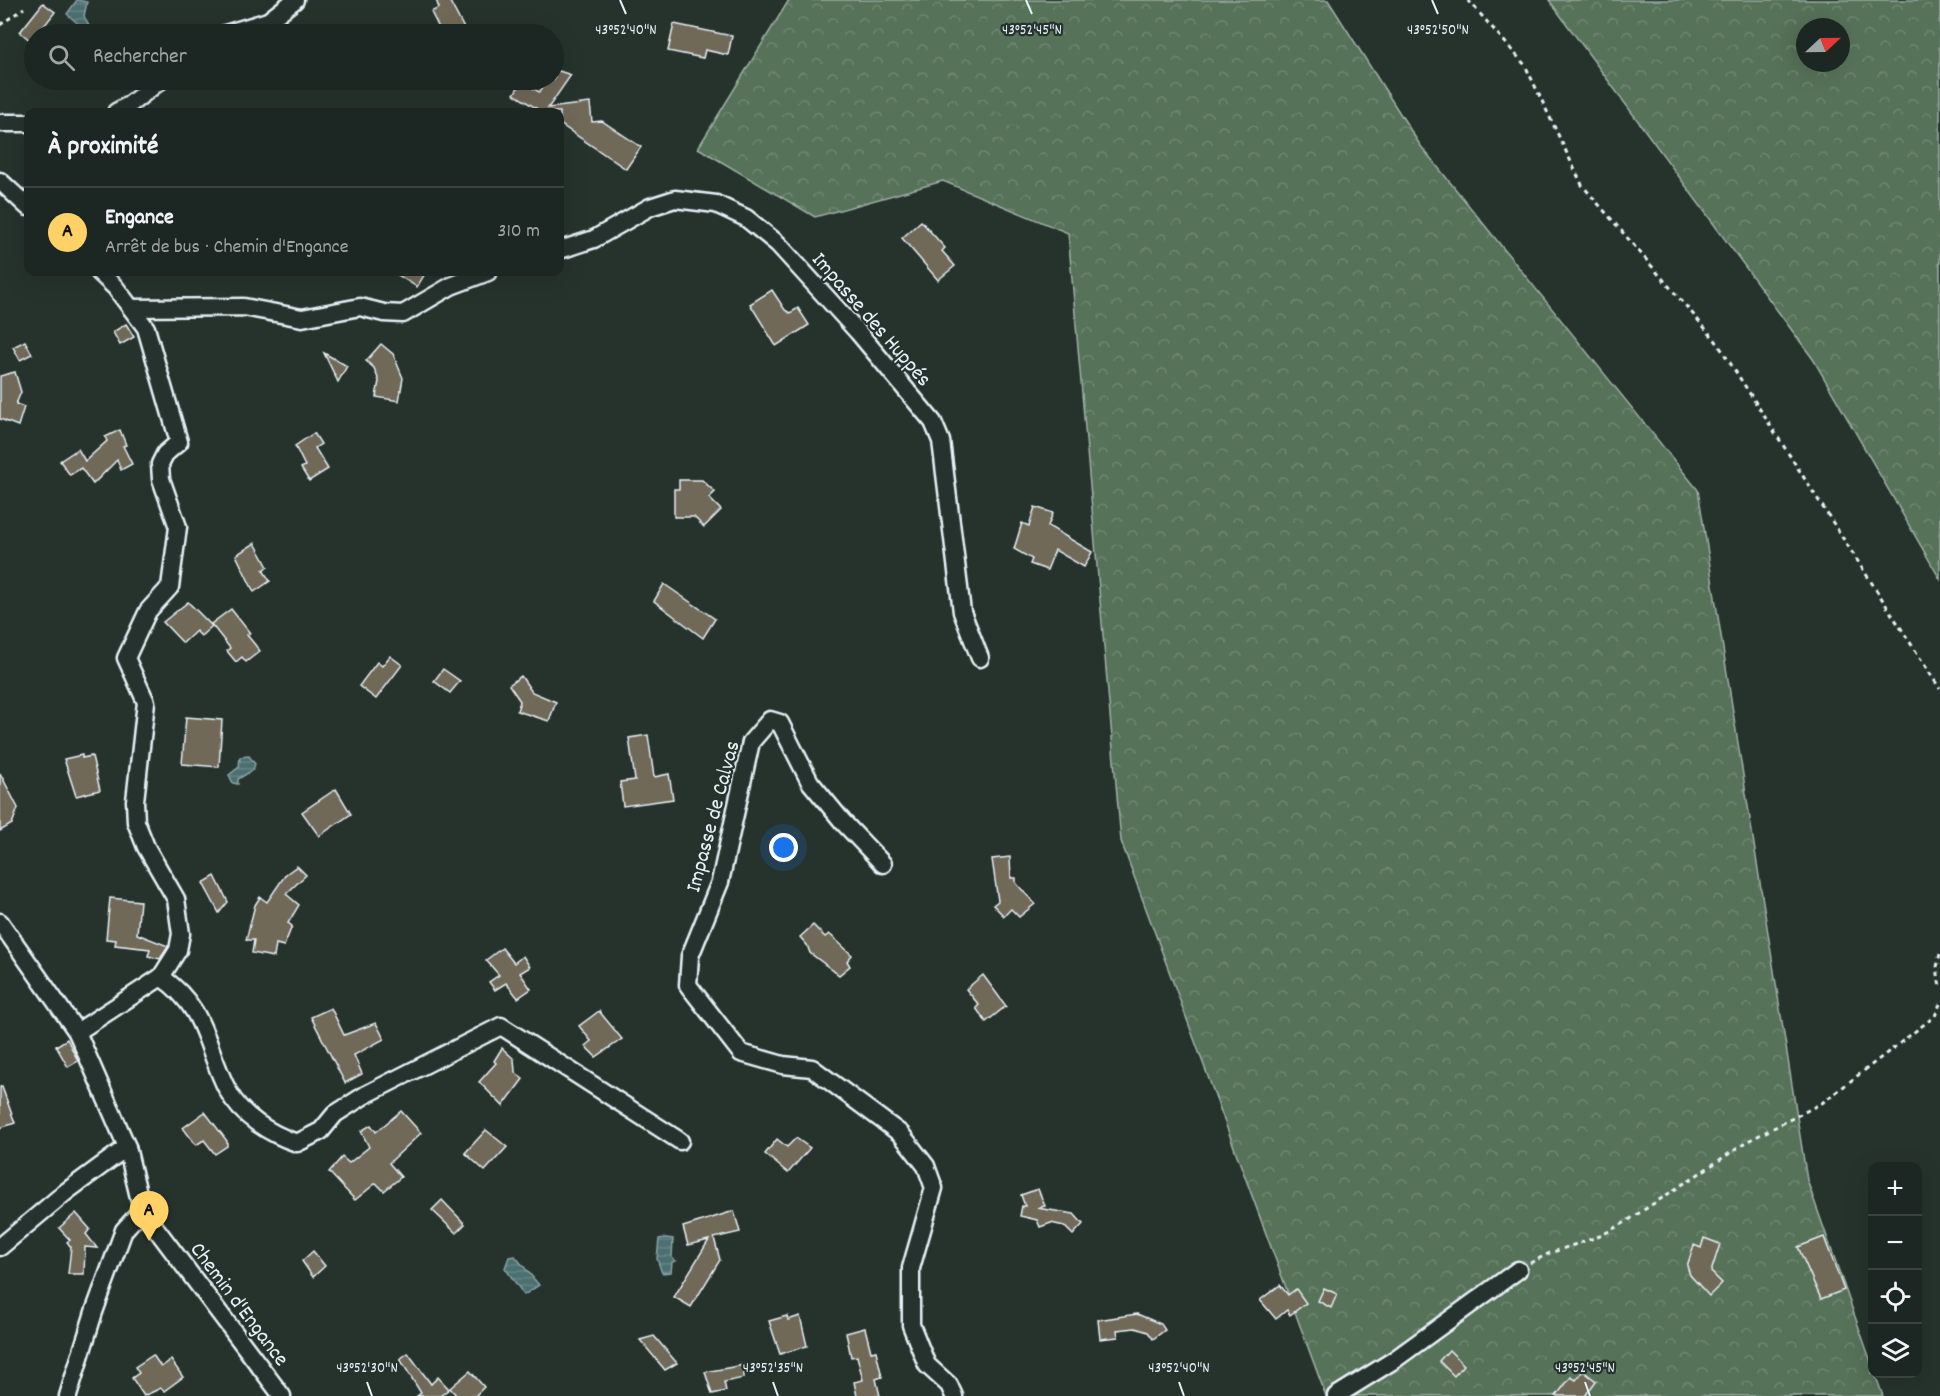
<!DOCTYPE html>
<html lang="fr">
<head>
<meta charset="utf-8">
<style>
  :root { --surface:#1c2622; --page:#252e2a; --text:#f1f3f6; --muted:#a0a5a5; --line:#3a4340; --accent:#ffd166 }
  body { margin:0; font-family:Dekko,sans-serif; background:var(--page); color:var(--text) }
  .controls { position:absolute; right:18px; bottom:18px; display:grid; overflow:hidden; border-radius:12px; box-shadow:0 6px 24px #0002 }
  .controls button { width:54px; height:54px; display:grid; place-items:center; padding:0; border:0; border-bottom:2px solid var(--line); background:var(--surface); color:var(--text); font:30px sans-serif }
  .compass { position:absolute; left:1796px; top:18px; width:54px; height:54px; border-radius:50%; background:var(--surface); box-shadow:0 6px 24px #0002; rotate:68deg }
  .you { position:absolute; left:784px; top:848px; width:21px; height:21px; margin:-15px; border:4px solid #fff; border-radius:50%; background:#1a73e8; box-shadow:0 0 0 9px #1a73e833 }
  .badge { display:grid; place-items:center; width:39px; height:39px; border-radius:50%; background:var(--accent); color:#111; font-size:20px; font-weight:700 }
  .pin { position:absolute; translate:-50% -50px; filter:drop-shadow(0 2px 3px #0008) }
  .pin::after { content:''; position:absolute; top:32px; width:21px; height:18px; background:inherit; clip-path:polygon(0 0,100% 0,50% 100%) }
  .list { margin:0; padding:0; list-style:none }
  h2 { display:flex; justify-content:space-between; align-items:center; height:78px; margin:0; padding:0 24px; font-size:26px }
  h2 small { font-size:20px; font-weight:400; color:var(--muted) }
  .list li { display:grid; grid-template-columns:39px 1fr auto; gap:18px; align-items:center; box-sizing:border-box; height:90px; padding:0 24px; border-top:2px solid var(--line) }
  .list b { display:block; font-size:22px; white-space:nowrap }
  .list p { margin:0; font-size:20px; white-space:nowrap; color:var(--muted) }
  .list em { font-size:20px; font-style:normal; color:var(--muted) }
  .icon { flex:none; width:33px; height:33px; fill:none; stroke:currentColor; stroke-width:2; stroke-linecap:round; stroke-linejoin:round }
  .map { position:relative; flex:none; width:1940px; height:1396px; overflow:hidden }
  .search { position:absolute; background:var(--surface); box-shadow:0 6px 24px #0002; left:24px; top:24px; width:540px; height:66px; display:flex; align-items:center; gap:15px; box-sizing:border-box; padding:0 21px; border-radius:33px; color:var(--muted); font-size:22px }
  .panel { position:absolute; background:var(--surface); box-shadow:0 6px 24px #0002; left:24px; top:108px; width:540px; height:168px; border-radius:12px }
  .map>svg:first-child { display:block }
  .forest { fill:url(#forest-crowns); stroke:#a0b2a8; stroke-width:1.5; fill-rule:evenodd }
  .water { fill:url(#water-rules); stroke:#8aa3a7; stroke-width:1.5 }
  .building { fill:#706958; stroke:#e8f1f8; stroke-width:1.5 }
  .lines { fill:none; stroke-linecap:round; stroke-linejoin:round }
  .minor-casing { stroke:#e8f1f8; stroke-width:21 }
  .path { stroke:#e8f1f8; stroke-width:3; stroke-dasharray:4.5 4.5; stroke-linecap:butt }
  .minor { stroke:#26332d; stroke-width:16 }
  .ticks { fill:none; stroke:#e8f1f8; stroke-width:2 }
  .labels { text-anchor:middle; stroke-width:4.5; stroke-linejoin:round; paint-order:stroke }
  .street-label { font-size:22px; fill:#e8f1f8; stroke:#26332d }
  .ticks-label { font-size:15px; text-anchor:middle; fill:#e8f1f8; stroke:#26332d; stroke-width:4.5; stroke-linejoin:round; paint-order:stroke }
</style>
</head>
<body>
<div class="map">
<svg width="1940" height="1396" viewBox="0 0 1940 1396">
  <defs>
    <pattern id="forest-crowns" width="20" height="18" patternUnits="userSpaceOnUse" patternTransform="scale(1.5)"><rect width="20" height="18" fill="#577259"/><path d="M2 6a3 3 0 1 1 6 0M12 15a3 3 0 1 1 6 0" fill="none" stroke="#6f8772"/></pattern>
    <pattern id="water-rules" width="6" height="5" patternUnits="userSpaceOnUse" patternTransform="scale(1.5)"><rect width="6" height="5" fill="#4b6f71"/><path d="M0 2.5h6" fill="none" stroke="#658486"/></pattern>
  </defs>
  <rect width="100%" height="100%" fill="#26332d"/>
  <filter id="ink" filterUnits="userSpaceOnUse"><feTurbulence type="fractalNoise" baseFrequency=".0167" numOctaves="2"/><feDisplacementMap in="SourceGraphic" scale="12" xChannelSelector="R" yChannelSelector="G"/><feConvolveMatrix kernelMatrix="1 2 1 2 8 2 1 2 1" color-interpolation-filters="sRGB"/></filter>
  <g filter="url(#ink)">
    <!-- forest -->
    <g class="forest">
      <polygon points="789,0 1328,0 1420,145 1698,490 1807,1180 1872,1365 1872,1374 1875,1374 1883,1396 1326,1396 1121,841 1068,233 943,181 815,217 698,148"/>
      <path d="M1549 0H1940V579L1813 359ZM1805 27H1841V63H1805Z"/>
    </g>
    <!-- water -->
    <g class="water">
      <polygon points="77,0 87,2 84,16 89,26 85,30 67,14"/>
      <polygon points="249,756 255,764 253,770 238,779 238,784 233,783 229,775 239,767 240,757"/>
      <polygon points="666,1238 673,1239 672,1258 676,1261 672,1262 671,1272 662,1273 657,1259 659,1239"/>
      <polygon points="509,1257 515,1256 539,1285 524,1295 505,1268"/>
    </g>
    <!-- building -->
    <g class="building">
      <polygon points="436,0 449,0 467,34 442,34 431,12 439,8"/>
      <polygon points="43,3 55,12 38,34 34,34 32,42 20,32"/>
      <polygon points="674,24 732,36 728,55 705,50 703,58 668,51"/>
      <polygon points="556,70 571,75 548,108 590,103 592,122 602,121 641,147 626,169 560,124 560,112 542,112 514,94 522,81 539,92 549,80 554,80"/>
      <polygon points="921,221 945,248 942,251 955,266 938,280 902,238"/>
      <polygon points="393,272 426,272 417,287"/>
      <polygon points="772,290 785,310 790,313 798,308 809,325 776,346 750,304"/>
      <polygon points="126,324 134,337 120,345 113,332"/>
      <polygon points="25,341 32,354 20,360 13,347"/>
      <polygon points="381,344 393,354 403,378 399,401 376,397 379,381 374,368 366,361"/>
      <polygon points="324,353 347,366 338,382"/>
      <polygon points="15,372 21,392 16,404 24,407 18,426 0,419 0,376"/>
      <polygon points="120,430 126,445 123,446 132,464 121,470 117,460 93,484 81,468 70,475 60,461 78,449 85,461 107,441 105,437"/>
      <polygon points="314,433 321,444 315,448 328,469 309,481 301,468 305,466 295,446"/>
      <polygon points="679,480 702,480 715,492 709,498 721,510 704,527 694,517 674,517 674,489 679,489"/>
      <polygon points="1035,507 1053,513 1048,526 1092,552 1084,567 1055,550 1047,570 1030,564 1032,559 1014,549 1022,523 1029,526"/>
      <polygon points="255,543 268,567 263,570 270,581 254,592 236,555"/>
      <polygon points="664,584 715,619 703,638 654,601"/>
      <polygon points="188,602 212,626 201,636 196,631 183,643 163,622"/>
      <polygon points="231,609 250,633 247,635 260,651 246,662 242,657 236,662 227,651 230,648 211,624"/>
      <polygon points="390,656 402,665 376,699 359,686 377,662 382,666"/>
      <polygon points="443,669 460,681 450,693 434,681"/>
      <polygon points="521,676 532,692 556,702 549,721 517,711 520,701 509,685"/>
      <polygon points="186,717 222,720 219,767 182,764"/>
      <polygon points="648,735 654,777 669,774 673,799 623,806 620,782 635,780 629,738"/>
      <polygon points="82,755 82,758 92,756 100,790 76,796 64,759"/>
      <polygon points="0,773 18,808 12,824 0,831"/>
      <polygon points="336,789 351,814 319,836 302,812"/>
      <polygon points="1010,857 1011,878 1016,878 1016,883 1035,904 1019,917 1011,909 1004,916 993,905 998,901 992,859"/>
      <polygon points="297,866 306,875 286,894 299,905 288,923 292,926 284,946 276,944 274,957 252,953 254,940 246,940 255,905 260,897 267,902 286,874"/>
      <polygon points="215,876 228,902 219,913 203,883"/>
      <polygon points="110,898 140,901 137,934 168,946 160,959 148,956 150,949 115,945 116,940 106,939"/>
      <polygon points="813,925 825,937 829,934 835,939 852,955 847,961 850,966 839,975 810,953 807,945 800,937"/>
      <polygon points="502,948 514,963 523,956 530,967 520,973 531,989 518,998 506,983 495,990 489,982 499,975 486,960"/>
      <polygon points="983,975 1006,1006 986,1022 976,1008 979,1005 966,989"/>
      <polygon points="331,1008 344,1035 376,1023 384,1039 354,1055 362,1074 345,1083 311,1017"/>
      <polygon points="599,1011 622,1039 596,1057 585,1046 591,1041 579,1026"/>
      <polygon points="67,1039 78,1061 68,1067 56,1046"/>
      <polygon points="502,1048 514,1059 515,1072 523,1079 503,1106 479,1082 496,1063 494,1061"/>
      <polygon points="0,1087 2,1087 15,1123 0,1128"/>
      <polygon points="401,1111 421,1133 389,1163 401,1177 384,1191 376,1183 355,1200 329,1172 342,1157 349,1163 369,1147 361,1131 371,1125 376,1132"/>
      <polygon points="205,1112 227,1141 227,1146 215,1154 204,1140 196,1145 183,1128"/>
      <polygon points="486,1130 507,1147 485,1171 465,1153"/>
      <polygon points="796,1138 810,1148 788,1173 765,1154 777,1139 787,1147"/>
      <polygon points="1038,1189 1045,1206 1037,1208 1074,1214 1083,1224 1073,1235 1064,1226 1051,1223 1040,1227 1037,1220 1020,1216 1022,1206 1025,1206 1021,1195"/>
      <polygon points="442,1200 465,1224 456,1233 432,1210"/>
      <polygon points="734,1211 740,1232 714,1238 720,1260 691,1307 674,1297 709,1240 688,1245 683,1227"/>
      <polygon points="76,1213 90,1229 86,1234 97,1248 85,1247 84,1274 68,1274 71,1247 67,1242 70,1240 59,1228"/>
      <polygon points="1824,1237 1844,1290 1821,1299 1798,1247"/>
      <polygon points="1704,1238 1720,1244 1711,1272 1722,1283 1709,1296 1690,1275 1687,1266 1694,1245 1701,1248"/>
      <polygon points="313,1251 325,1266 313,1277 302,1261"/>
      <polygon points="1280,1285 1288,1295 1296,1289 1306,1303 1290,1315 1287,1310 1276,1319 1260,1300"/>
      <polygon points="1324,1288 1337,1294 1331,1308 1318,1301"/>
      <polygon points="1137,1314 1161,1324 1165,1330 1153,1339 1148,1332 1135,1328 1117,1330 1118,1337 1100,1339 1098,1320"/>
      <polygon points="787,1316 788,1320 800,1316 807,1346 780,1354 769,1321"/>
      <polygon points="865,1328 871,1352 876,1351 882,1377 876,1379 880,1396 857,1396 854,1382 863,1380 857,1356 851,1357 846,1333"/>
      <polygon points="654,1336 677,1363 665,1370 640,1340"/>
      <polygon points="1449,1350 1464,1365 1454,1376 1439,1361"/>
      <polygon points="408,1353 431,1384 438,1377 449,1389 440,1396 417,1396 421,1393 400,1359"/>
      <polygon points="153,1355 161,1367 171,1360 183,1377 164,1391 161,1388 144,1396 132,1378 139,1373 135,1367"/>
      <polygon points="744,1365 744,1378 724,1382 726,1391 712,1394 705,1372"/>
      <polygon points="470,1371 484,1387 475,1396 457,1396 450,1388"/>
      <polygon points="1583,1371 1596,1381 1585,1396 1556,1396 1571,1377 1576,1380"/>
    </g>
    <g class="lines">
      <!-- minor casing -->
      <g class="minor-casing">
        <g id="minor">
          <polyline points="225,34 268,21 295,0"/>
          <polyline points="116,112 129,105 161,80"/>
          <polyline points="0,123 28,123"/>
          <polyline points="0,181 28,207"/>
          <polyline points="560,250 594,239 650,207 675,199 716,204 746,218 778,244 858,332 933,422 941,441 962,612 980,658"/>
          <polyline points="131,308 244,307 302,318 360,307 384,313 403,314 451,286 488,272"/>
          <polyline points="883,864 843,822 810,782 780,723 770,720 751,742 720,882 690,956 688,985 741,1053 783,1065 812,1068 901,1134 926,1166 934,1188 911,1268 911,1325 927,1365 949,1385 954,1396"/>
          <polyline points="0,922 77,1032 127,1147 142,1210 282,1396"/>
          <path d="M161 977C207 1008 205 1047 228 1091 241 1116 270 1134 297 1143L321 1131 335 1114 365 1095 501 1026 680 1141"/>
          <polyline points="77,1032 161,977 178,950 181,934 176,899 146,847 136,822 135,801 146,702 126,658 148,611 170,587 178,527 161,479 160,464 165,454 179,442 146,328 115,287 99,272"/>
          <polyline points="0,1247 67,1191 127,1147"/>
          <polyline points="68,1396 94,1312 124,1230 142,1210"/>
          <polyline points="1336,1396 1394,1360 1518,1270"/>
        </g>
      </g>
      <!-- path -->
      <g class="path">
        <polyline points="1468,0 1525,65 1582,185 1716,341 1940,689"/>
        <polyline points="0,25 24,8"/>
        <polyline points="1940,954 1937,967 1940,988"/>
        <polyline points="1530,1263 1550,1253 1600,1236 1624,1223 1750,1140 1822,1103 1935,1016 1940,1004"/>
      </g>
      <!-- minor -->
      <use href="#minor" class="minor"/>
    </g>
  </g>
  <!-- ticks -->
  <path class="ticks" d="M620 0 626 14M1026 0 1032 14M1432 0 1438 14M367 1382 372 1396M773 1382 778 1396M1179 1382 1184 1396M1585 1382 1590 1396"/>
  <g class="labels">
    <!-- street labels -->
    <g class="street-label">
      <text transform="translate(873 318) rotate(49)" y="8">Impasse des Huppés</text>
      <text transform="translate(711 816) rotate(-75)" y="8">Impasse de Calvas</text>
      <text transform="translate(241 1303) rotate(53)" y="8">Chemin d'Engance</text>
    </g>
  </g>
  <g class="ticks-label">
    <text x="626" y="34">43°52'40"N</text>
    <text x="1032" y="34">43°52'45"N</text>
    <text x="1438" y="34">43°52'50"N</text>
    <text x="367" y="1372">43°52'30"N</text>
    <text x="773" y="1372">43°52'35"N</text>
    <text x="1179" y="1372">43°52'40"N</text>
    <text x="1585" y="1372">43°52'45"N</text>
  </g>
</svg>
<div class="controls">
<button>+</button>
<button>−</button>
<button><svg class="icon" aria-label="locate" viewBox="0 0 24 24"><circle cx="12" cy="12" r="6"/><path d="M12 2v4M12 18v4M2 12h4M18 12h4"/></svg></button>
<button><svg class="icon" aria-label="layers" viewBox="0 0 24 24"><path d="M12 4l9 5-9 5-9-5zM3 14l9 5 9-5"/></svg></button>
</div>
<svg class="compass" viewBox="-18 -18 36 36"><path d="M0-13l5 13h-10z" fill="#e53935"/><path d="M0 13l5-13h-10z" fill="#a0a5a5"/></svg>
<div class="you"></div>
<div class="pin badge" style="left:149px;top:1241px">A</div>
<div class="search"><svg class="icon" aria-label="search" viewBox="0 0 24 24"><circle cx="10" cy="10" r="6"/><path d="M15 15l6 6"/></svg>Rechercher</div>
<section class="panel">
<h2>À proximité<small></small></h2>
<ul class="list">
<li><span class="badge">A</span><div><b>Engance</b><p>Arrêt de bus · Chemin d'Engance</p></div><em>310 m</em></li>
</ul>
</section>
</div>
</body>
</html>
